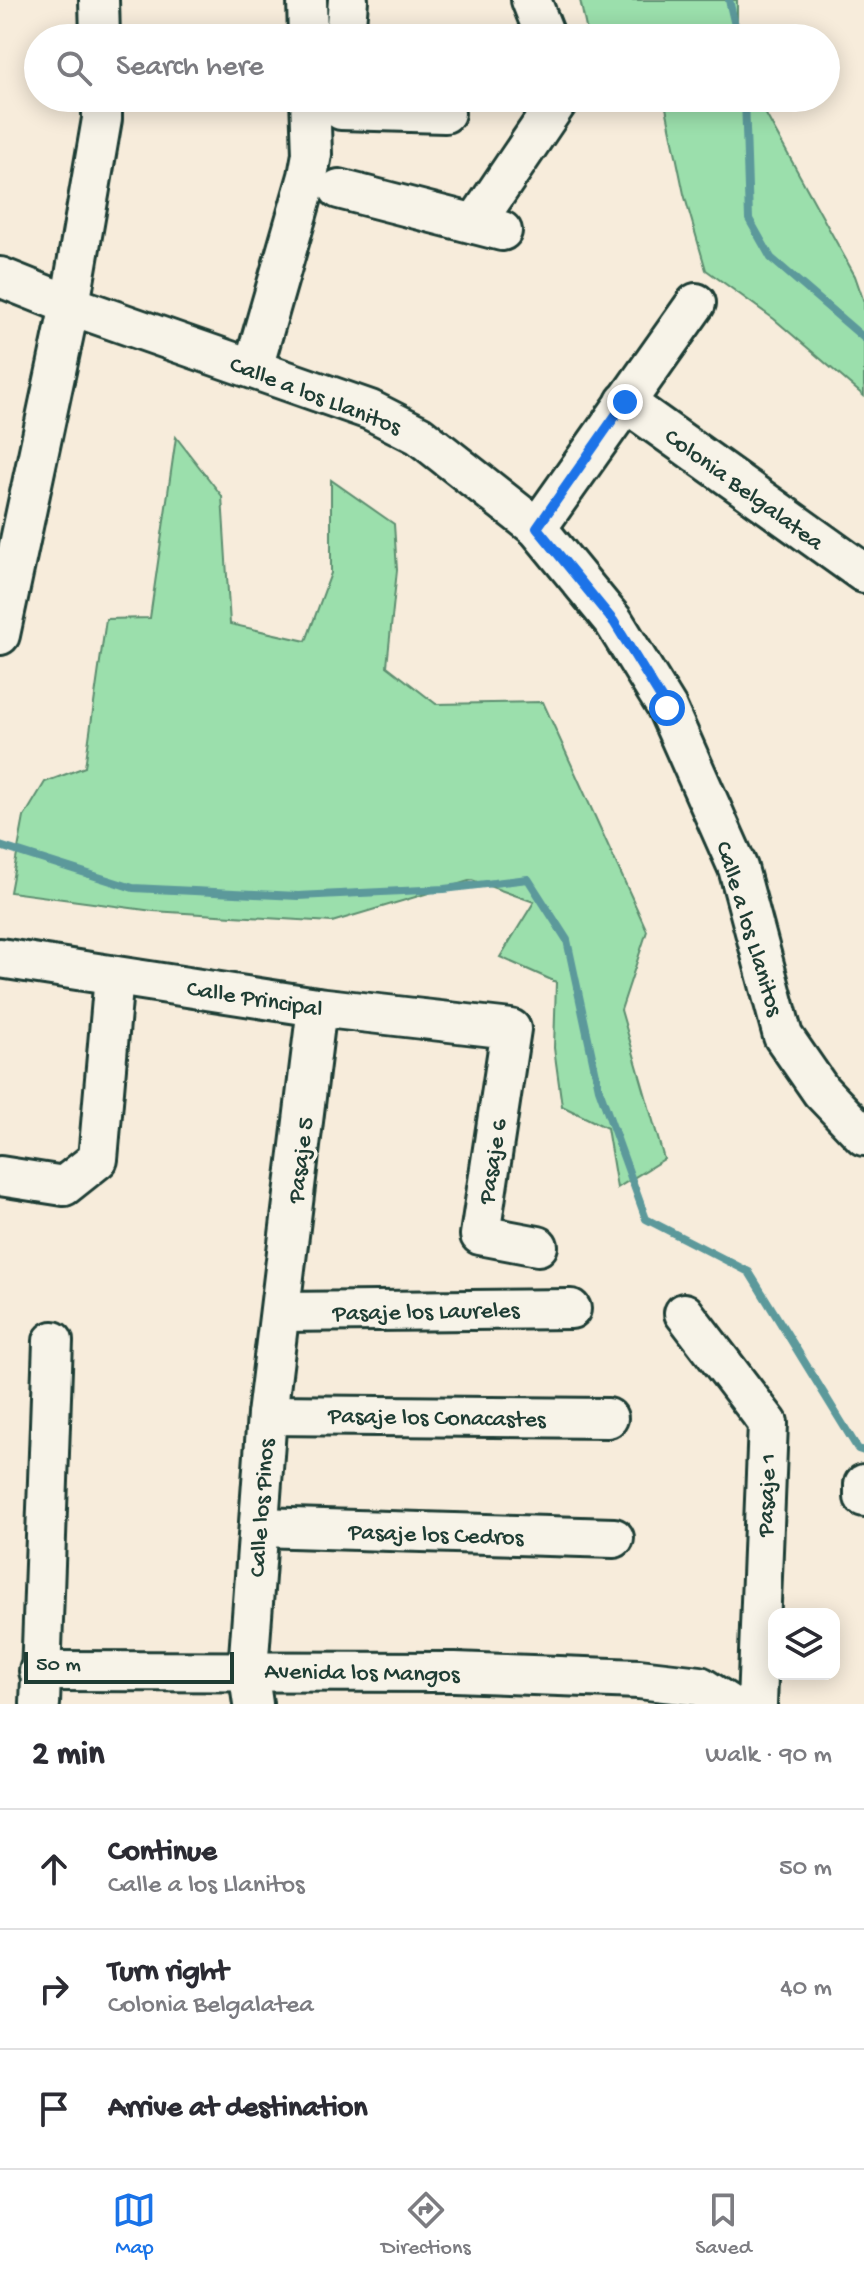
<!DOCTYPE html>
<html lang="en">
<head>
<meta charset="utf-8">
<style>
  :root { --surface:#fff; --page:#f7f7f7; --text:#2b2b33; --muted:#7c7c81; --line:#e1e1e2; --accent:#1a73e8 }
  body { margin:0; font-family:"Gochi Hand",sans-serif; background:var(--page); color:var(--text) }
  .controls { position:absolute; right:24px; bottom:24px; display:grid; overflow:hidden; border-radius:16px; box-shadow:0 4px 20px #0003 }
  .controls button { width:72px; height:72px; display:grid; place-items:center; padding:0; border:0; border-bottom:2px solid var(--line); background:var(--surface); color:var(--text); font:40px sans-serif }
  .scale { position:absolute; left:24px; bottom:20px; width:210px; box-sizing:border-box; padding-left:8px; border:4px solid #1f3d34; border-top:0; font-size:22px; line-height:28px; white-space:nowrap; color:#1f3d34; -webkit-text-stroke:6px #f7f3e8; paint-order:stroke }
  .stop { position:absolute; width:24px; height:24px; margin:-18px; border:6px solid #1a73e8; border-radius:50%; background:#fff }
  .stop.end { background:#1a73e8; border-color:#fff; box-shadow:0 2px 8px #0008 }
  .list { margin:0; padding:0; list-style:none }
  h2 { display:flex; justify-content:space-between; align-items:center; height:104px; margin:0; padding:0 32px; font-size:34px }
  h2 small { font-size:26px; font-weight:400; color:var(--muted) }
  .list li { display:grid; grid-template-columns:52px 1fr auto; gap:24px; align-items:center; box-sizing:border-box; height:120px; padding:0 32px; border-top:2px solid var(--line) }
  .list b { display:block; font-size:30px; white-space:nowrap }
  .list p { margin:0; font-size:26px; white-space:nowrap; color:var(--muted) }
  .list em { font-size:26px; font-style:normal; color:var(--muted) }
  .icon { flex:none; width:44px; height:44px; fill:none; stroke:currentColor; stroke-width:2; stroke-linecap:round; stroke-linejoin:round }
  .map { position:relative; flex:none; width:864px; height:1704px; overflow:hidden }
  .search { position:absolute; background:var(--surface); box-shadow:0 4px 20px #0003; left:24px; right:24px; top:24px; height:88px; display:flex; align-items:center; gap:20px; box-sizing:border-box; padding:0 28px; border-radius:44px; color:var(--muted); font-size:30px }
  .sheet { height:464px; background:var(--surface) }
  nav { display:flex; justify-content:space-around; align-items:center; box-sizing:border-box; height:112px; border-top:2px solid var(--line); background:var(--surface); font-size:22px; color:var(--muted) }
  nav a { display:grid; justify-items:center; gap:4px }
  nav .on { color:var(--accent) }
  .map>svg:first-child { display:block }
  .green { fill:#9bdfac; stroke:#5d8e70; stroke-width:2 }
  .lines { fill:none; stroke-linecap:round; stroke-linejoin:round }
  .stream { stroke:#5c999b; stroke-width:8 }
  .minor-casing { stroke:#1f3d34; stroke-width:44 }
  .minor { stroke:#f7f3e8; stroke-width:38 }
  .route { stroke:#1a73e8; stroke-width:10 }
  .labels { text-anchor:middle; stroke-width:7; stroke-linejoin:round; paint-order:stroke }
  .street-label { font-size:24px; fill:#1f3d34; stroke:#f7f3e8 }
</style>
</head>
<body>
<div class="map">
<svg width="864" height="1704" viewBox="0 0 864 1704">
  <rect width="100%" height="100%" fill="#f7ecdb"/>
  <filter id="ink" filterUnits="userSpaceOnUse"><feTurbulence type="fractalNoise" baseFrequency=".0125" numOctaves="2"/><feDisplacementMap in="SourceGraphic" scale="16" xChannelSelector="R" yChannelSelector="G"/><feConvolveMatrix kernelMatrix="1 2 1 2 8 2 1 2 1" color-interpolation-filters="sRGB"/></filter>
  <g filter="url(#ink)">
    <!-- green -->
    <g class="green">
      <polygon points="580,0 737,0 737,38 588,37"/>
      <polygon points="664,98 757,98 855,276 864,302 864,396 774,319 706,270 684,194"/>
      <polygon points="176,437 222,496 230,624 306,641 331,573 331,480 394,524 397,570 387,666 436,704 543,702 647,931 621,1010 664,1159 617,1188 607,1128 562,1106 554,1048 556,982 500,957 534,902 472,880 332,922 153,911 10,892 24,817 45,782 85,767 106,619 150,618"/>
    </g>
    <g class="lines">
      <!-- stream -->
      <g class="stream">
        <polyline points="729,0 738,38"/>
        <polyline points="745,98 749,219 771,258 864,338"/>
        <polyline points="0,846 133,888 298,896 444,889 528,879 567,940 599,1089 646,1219 749,1272 858,1449 864,1451"/>
      </g>
      <!-- minor casing -->
      <g class="minor-casing">
        <g id="minor">
          <polyline points="99,0 100,38"/>
          <polyline points="307,0 308,38"/>
          <polyline points="531,0 546,38"/>
          <polyline points="345,38 348,0"/>
          <polyline points="341,110 445,113"/>
          <polyline points="339,189 502,231"/>
          <polyline points="475,224 560,98"/>
          <polyline points="0,277 70,305 370,410 419,435 537,528 614,622 667,708 738,868 783,1036 821,1091 864,1136"/>
          <polyline points="253,368 308,176 312,154 310,98"/>
          <polyline points="625,402 864,573"/>
          <polyline points="537,528 696,303"/>
          <polyline points="0,635 70,305 102,119 102,98"/>
          <polyline points="0,958 317,1007 511,1029 480,1235 538,1246"/>
          <polyline points="0,1176 64,1186 98,1159 114,976"/>
          <polyline points="281,1312 571,1309"/>
          <polyline points="684,1313 768,1423 757,1704"/>
          <polyline points="267,1415 608,1418"/>
          <polyline points="864,1484 864,1497"/>
          <polyline points="259,1527 614,1538"/>
          <polyline points="39,1671 455,1672 639,1679 700,1686 728,1704"/>
          <polyline points="40,1704 53,1341"/>
          <polyline points="253,1704 248,1670 267,1415 317,1007"/>
        </g>
      </g>
      <!-- minor -->
      <use href="#minor" class="minor"/>
    </g>
  </g>
  <g class="lines" filter="url(#ink)">
    <!-- route -->
    <polyline class="route" points="625,402 537,528 614,622 667,708"/>
  </g>
  <g class="labels">
    <!-- street labels -->
    <g class="street-label">
      <text transform="translate(316 394) rotate(21)" y="8">Calle a los Llanitos</text>
      <text transform="translate(745 488) rotate(36)" y="8">Colonia Belgalatea</text>
      <text transform="translate(751 928) rotate(73)" y="8">Calle a los Llanitos</text>
      <text transform="translate(255 997) rotate(9)" y="8">Calle Principal</text>
      <text transform="translate(299 1160) rotate(-83)" y="8">Pasaje 5</text>
      <text transform="translate(491 1161) rotate(-81)" y="8">Pasaje 6</text>
      <text transform="translate(426 1310) rotate(-1)" y="8">Pasaje los Laureles</text>
      <text transform="translate(437 1416) rotate(1)" y="8">Pasaje los Conacastes</text>
      <text transform="translate(765 1495) rotate(-88)" y="8">Pasaje 1</text>
      <text transform="translate(260 1508) rotate(-86)" y="8">Calle los Pinos</text>
      <text transform="translate(436 1533) rotate(2)" y="8">Pasaje los Cedros</text>
      <text transform="translate(362 1671) rotate(1)" y="8">Avenida los Mangos</text>
    </g>
  </g>
</svg>
<div class="controls">
<button><svg class="icon" aria-label="layers" viewBox="0 0 24 24"><path d="M12 4l9 5-9 5-9-5zM3 14l9 5 9-5"/></svg></button>
</div>
<div class="scale">50 m</div>
<div class="stop" style="left:667px;top:708px"></div>
<div class="stop end" style="left:625px;top:402px"></div>
<div class="search"><svg class="icon" aria-label="search" viewBox="0 0 24 24"><circle cx="10" cy="10" r="6"/><path d="M15 15l6 6"/></svg>Search here</div>
</div>
<section class="sheet">
<h2>2 min<small>Walk · 90 m</small></h2>
<ul class="list">
<li><svg class="icon" aria-label="ahead" viewBox="0 0 24 24"><path d="M12 20V5M6 11l6-6 6 6"/></svg><div><b>Continue</b><p>Calle a los Llanitos</p></div><em>50 m</em></li>
<li><svg class="icon" aria-label="right" viewBox="0 0 24 24"><path d="M7 20v-9h11M14 6l5 5-5 5"/></svg><div><b>Turn right</b><p>Colonia Belgalatea</p></div><em>40 m</em></li>
<li><svg class="icon" aria-label="arrive" viewBox="0 0 24 24"><path d="M6 21V4h12l-3 4 3 4H6"/></svg><div><b>Arrive at destination</b></div></li>
</ul>
</section>
<nav>
<a class="on"><svg class="icon" aria-label="map" viewBox="0 0 24 24"><path d="M3 6l6-2 6 2 6-2v14l-6 2-6-2-6 2zM9 4v14M15 6v14"/></svg>Map</a>
<a><svg class="icon" aria-label="directions" viewBox="0 0 24 24"><path d="M12 3l9 9-9 9-9-9zM9 14v-3h6M13 9l2 2-2 2"/></svg>Directions</a>
<a><svg class="icon" aria-label="saved" viewBox="0 0 24 24"><path d="M7 4h10v16l-5-4-5 4z"/></svg>Saved</a>
</nav>
</body>
</html>
